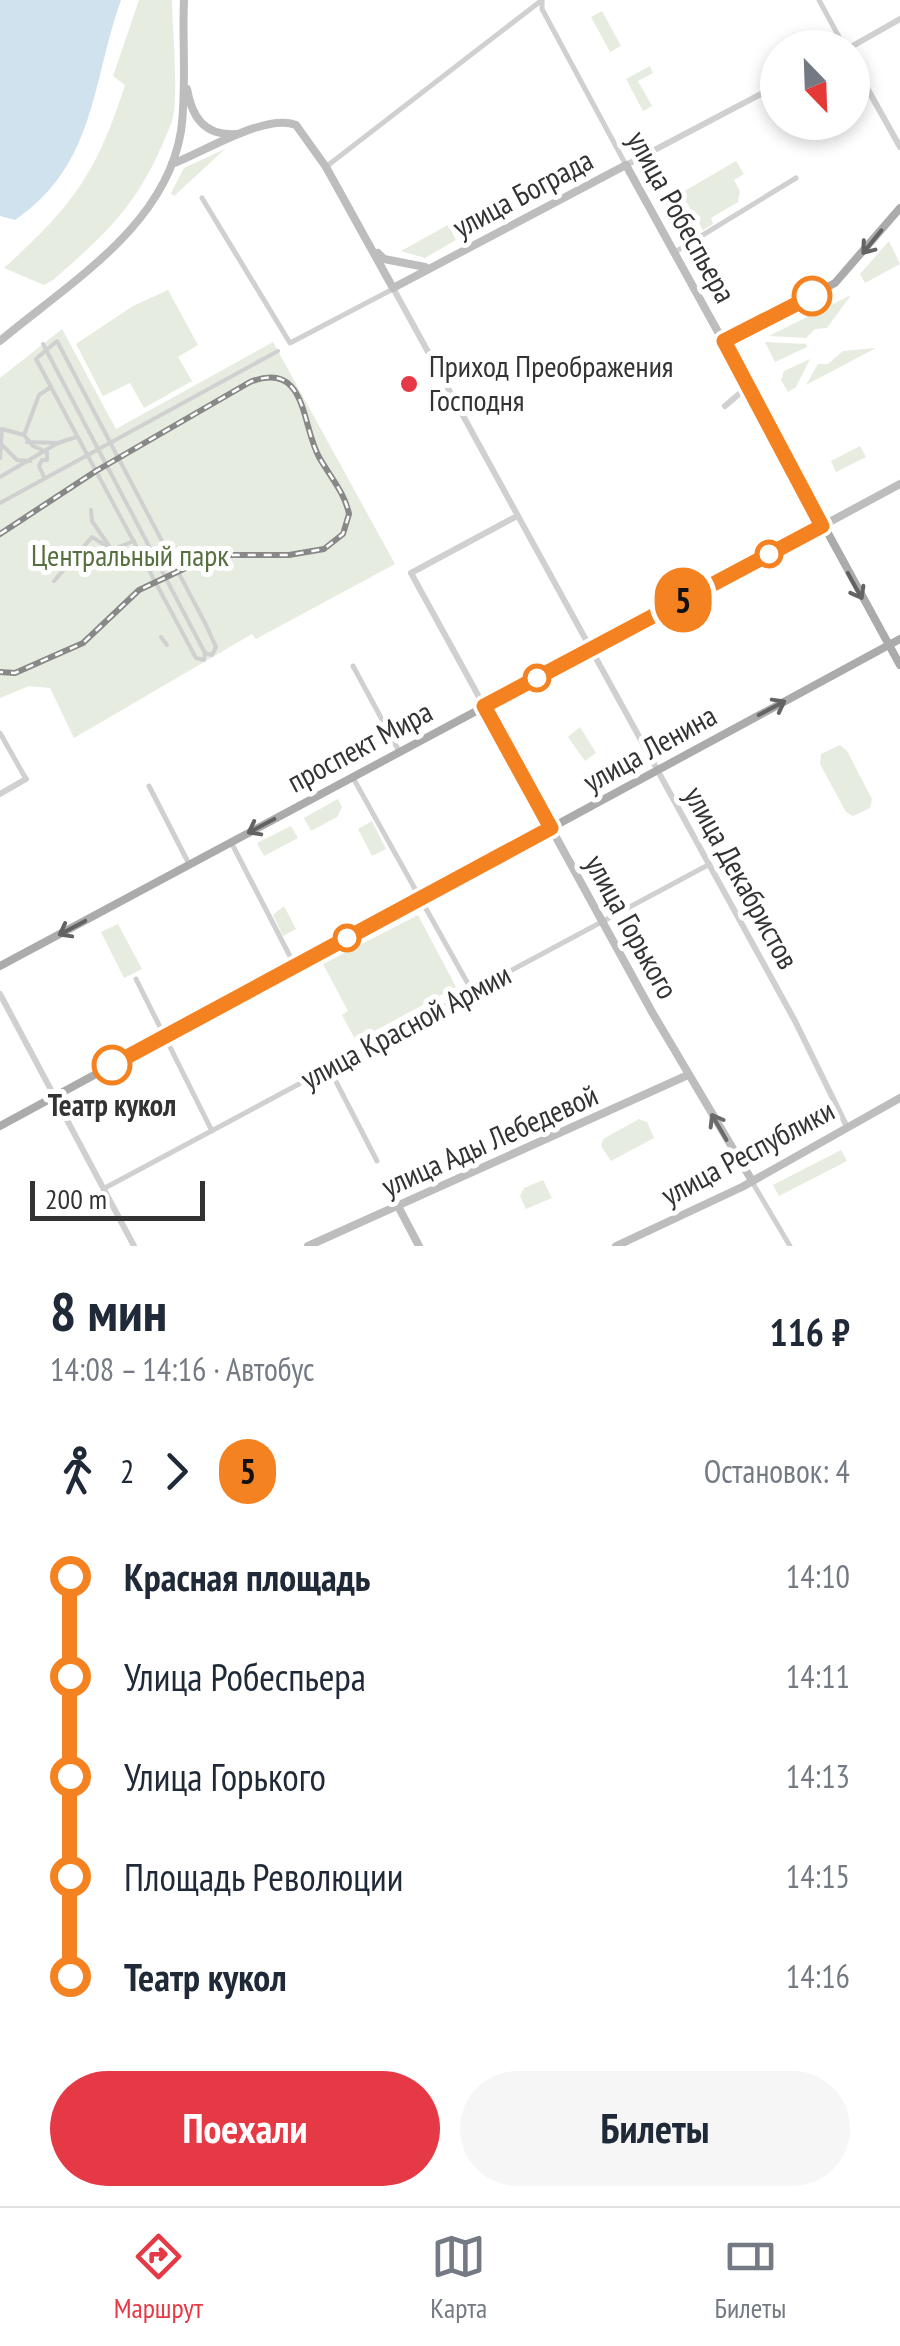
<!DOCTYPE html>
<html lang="ru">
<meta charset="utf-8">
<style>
:root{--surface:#fff;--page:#f6f6f7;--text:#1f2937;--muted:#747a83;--line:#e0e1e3;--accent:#e63946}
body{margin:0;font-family:"PT Sans Narrow",sans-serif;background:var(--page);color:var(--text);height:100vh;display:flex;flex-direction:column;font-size:38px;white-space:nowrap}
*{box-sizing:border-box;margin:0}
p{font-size:32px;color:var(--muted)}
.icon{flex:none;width:55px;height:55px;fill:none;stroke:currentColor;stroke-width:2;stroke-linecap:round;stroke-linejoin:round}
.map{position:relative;height:1246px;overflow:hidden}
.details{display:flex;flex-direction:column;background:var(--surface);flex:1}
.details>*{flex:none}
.badge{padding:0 20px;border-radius:32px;font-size:35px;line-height:65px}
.needle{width:65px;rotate:157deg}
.buttons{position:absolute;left:760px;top:30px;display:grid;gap:20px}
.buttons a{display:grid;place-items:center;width:110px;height:110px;border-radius:50%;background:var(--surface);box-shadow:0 5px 15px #0003;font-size:50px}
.scale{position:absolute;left:30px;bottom:25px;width:175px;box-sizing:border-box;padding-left:10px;border:5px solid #333;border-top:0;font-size:28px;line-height:35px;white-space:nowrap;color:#333;-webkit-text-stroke:8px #fff;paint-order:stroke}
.map>.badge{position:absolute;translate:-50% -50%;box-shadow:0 0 0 5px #fff}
.legs{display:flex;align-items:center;gap:15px;height:110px;padding:0 50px;font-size:32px}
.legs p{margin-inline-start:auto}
.summary{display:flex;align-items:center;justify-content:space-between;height:170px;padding:0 50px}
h1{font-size:55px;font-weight:600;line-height:75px}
.primary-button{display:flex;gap:20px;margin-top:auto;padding:20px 50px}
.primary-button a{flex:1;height:115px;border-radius:60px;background:var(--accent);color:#fff;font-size:40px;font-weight:600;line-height:115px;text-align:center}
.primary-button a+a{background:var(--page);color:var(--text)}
ul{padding:0 50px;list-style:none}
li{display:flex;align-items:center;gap:35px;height:100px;font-size:38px}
li i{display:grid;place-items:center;width:15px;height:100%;margin:0 12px;background:currentColor}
li i::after{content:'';width:25px;height:25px;margin:-12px;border:8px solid;border-radius:50%;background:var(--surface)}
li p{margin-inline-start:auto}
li:first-child i{background:linear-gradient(#0000 50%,currentColor 0)}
li:last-child i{background:linear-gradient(currentColor 50%,#0000 0)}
.tabs{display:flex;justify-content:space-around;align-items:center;height:140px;border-top:2px solid var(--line);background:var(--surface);font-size:28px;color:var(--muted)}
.tabs a{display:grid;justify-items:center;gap:5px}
.tabs .current{color:var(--accent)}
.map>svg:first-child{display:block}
</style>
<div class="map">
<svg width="900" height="1246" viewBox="0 0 900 1246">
<rect width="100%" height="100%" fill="#fff"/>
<g fill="#e6ecdf">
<path d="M139,0H172C172,26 180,103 171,124C140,201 117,224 53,280L44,285L4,268C72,207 97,173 125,85L113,76Z"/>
<path d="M602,11L621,46L610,52L591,17Z"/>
<path d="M650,66L653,73L638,81L652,106L643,111L626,79Z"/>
<path d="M225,149L174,196L171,193L184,168Z"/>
<path d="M736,161L744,174L734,180L740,191L738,202L711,218L713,224L703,230L681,193Z"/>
<path d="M448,225L456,240L425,258L401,251Z"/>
<path d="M889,241L900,264L865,283L860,274Z"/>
<path d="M168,290L198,345L178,357L192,381L144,408L130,383L103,396L76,344L133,306Z"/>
<path d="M851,295L827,328L815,329L806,338L769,336Z"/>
<path d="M62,329L116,429L273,342L395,564L256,639L252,634L74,738L50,688L29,686L0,698V378Z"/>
<path d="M765,342L806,344L807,347L775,362Z"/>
<path d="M876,348L806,385L818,364H828L843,351Z"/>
<path d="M810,359L796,387L788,392L781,380L784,371Z"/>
<path d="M860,446L866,457L836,472L831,461Z"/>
<path d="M580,727L596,753L585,761L568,737Z"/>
<path d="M840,745L847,751L872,799L870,808L853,816L846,812L820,764L821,754Z"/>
<path d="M338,799L342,807L337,817L311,831L304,818Z"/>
<path d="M372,821L386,849L372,856L358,829Z"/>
<path d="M291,826L298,838L264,856L257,843Z"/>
<path d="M284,906L296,929L283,936L273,915Z"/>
<path d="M418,915L456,987L356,1041L342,1015L348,1011L323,964Z"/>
<path d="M118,924L142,969L124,978L101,932Z"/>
<path d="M639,1119L647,1122L654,1138L611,1161L601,1146L603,1139Z"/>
<path d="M841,1150L847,1161L779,1196L773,1185Z"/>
<path d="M543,1180L552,1198L526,1209L520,1196L524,1188Z"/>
</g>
<path fill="#cfe2ee" d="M0,0H121C91,85 96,164 15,220L0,216Z"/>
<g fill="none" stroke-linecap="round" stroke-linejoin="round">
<g stroke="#d0d0d0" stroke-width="4">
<path d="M57,341L206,625L216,647L212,655L205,653L204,660L196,658L36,359Z"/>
<path d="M43,344L205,653"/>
<path d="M27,442L58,443L76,437"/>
<path d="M2,445L17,460L30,461"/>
<path d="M0,458L2,429L24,435"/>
<path d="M0,477L58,443"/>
<path d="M44,477L39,466L42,460H47V452L33,446L24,435L39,395L51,387"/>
<path d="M0,503L278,351"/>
<path d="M91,510L92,521L118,559"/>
<path d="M111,550L134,541"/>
<path d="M77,566L89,550"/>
<path d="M54,581L92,537L108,547"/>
<path d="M161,637L167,645"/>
</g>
<g stroke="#d0d0d0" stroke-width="5">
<path d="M542,0V9L626,165"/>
<path d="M819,0L845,48"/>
<path d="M327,166L542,0"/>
<path d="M202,198L290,343L393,289"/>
<path d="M675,252L796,178"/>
<path d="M353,666L399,751"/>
<path d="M0,733L26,779"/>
<path d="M352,776L472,991"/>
<path d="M149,786L189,864"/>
<path d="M231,842L295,966"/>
<path d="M136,979L212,1131"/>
<path d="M329,1068L377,1161"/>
<path d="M751,1180L790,1246"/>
<path d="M103,1189L708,865"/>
</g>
<g stroke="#d0d0d0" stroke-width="6">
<path d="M849,48L900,19"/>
<path d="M852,61L900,147"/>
<path d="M626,165L778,85"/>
<path d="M393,288L795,1021L847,1127"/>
<path d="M725,406L746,388"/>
<path d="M484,706L411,573L517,516"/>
<path d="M0,794L26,779"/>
<path d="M0,994L134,1246"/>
</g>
<g stroke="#bdbdbd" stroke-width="8">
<path d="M187,89C192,117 204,136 236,134"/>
<path d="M172,164C204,152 265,113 296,125L326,167L393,288L626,165L723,341"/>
<path d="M378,253L384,259L425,267"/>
<path d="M0,341C69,283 166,226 181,131C187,88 182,43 184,0"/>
<path d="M822,526L900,484"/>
<path d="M484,706L652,1012L751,1179"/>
<path d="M398,1206L419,1246"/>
<path d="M308,1246L688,1075"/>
<path d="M616,1246L742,1187L900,1098"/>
</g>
<g stroke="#ababab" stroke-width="8">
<path d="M900,208L835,283L723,341L900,665"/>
<path d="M0,966L822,526"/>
<path d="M0,1126L900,639"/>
</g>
<defs>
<path id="rail" d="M0,534L96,471L250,382C307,360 301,424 319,457C329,475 345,493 349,514L343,534L324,549L289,555H213L139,590L83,643L15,673L0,672"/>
</defs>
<use href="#rail" stroke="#888" stroke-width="6"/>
<use href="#rail" stroke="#fff" stroke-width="2.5" stroke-dasharray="8" stroke-linecap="butt"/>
</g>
<defs><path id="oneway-shaft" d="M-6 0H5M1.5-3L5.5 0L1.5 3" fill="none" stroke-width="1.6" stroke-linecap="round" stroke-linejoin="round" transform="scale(2.5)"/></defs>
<g stroke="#636363">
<use href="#oneway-shaft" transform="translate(872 242) rotate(129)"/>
<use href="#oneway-shaft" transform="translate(855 586) rotate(61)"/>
<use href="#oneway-shaft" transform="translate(772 708) rotate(-28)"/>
<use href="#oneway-shaft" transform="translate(261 826) rotate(152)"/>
<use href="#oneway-shaft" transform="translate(72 928) rotate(152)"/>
</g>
<use stroke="#6a6a6a" href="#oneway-shaft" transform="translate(719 1127) rotate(-120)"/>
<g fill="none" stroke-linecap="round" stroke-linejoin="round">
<defs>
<path id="line-1" d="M112,1065L551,828L484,706L822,526L724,341L812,296"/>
</defs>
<use href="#line-1" stroke="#fff" stroke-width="22"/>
<use href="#line-1" stroke="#f58220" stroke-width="15"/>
</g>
<g fill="#fff" stroke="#f58220" stroke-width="5">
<circle cx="812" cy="296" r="18"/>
<circle cx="769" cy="554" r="12"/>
<circle cx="537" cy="678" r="12"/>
<circle cx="347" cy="938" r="12"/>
<circle cx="112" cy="1065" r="18"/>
</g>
<circle fill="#e63946" stroke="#fff" stroke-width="4" cx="409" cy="384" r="10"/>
<g text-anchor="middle" stroke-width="10" stroke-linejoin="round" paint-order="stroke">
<g font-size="30" fill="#333" stroke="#fff">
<text transform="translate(523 194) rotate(-28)" y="10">улица Бограда</text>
<text transform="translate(681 217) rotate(61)" y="10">улица Робеспьера</text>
<text transform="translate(360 747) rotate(-28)" y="10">проспект Мира</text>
<text transform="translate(650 749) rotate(-29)" y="10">улица Ленина</text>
<text transform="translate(741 878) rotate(61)" y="10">улица Декабристов</text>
<text transform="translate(631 927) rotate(61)" y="10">улица Горького</text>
<text transform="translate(406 1027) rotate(-28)" y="10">улица Красной Армии</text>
<text transform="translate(490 1141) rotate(-24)" y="10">улица Ады Лебедевой</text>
<text transform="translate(748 1153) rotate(-28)" y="10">улица Республики</text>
</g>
<g font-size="30" fill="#333" stroke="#fff" text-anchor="start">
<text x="429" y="377">Приход Преображения<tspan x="429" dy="34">Господня</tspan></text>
</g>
<g font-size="30" fill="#56703f" stroke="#fff">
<text x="130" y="566">Центральный парк</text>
</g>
<g font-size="30" font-weight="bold" fill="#333" stroke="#fff">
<text x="112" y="1116">Театр кукол</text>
</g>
</g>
</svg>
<div class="buttons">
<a><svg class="needle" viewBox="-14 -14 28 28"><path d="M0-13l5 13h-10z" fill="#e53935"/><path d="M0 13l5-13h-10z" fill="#747a83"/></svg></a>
</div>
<div class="scale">200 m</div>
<b class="badge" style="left:683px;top:600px;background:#f58220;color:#111">5</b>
</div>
<section class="details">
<div class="summary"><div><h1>8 мин</h1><p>14:08 – 14:16 · Автобус</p></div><b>116 ₽</b></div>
<div class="legs"><svg class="icon" aria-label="walk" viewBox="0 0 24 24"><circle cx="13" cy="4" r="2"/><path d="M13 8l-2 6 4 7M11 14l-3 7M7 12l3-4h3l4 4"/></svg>2<svg class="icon" aria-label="forward" viewBox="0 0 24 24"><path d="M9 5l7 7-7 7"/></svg><b class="badge" style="background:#f58220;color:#111">5</b><p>Остановок: 4</p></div>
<ul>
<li><i style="color:#f58220"></i><b>Красная площадь</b><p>14:10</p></li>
<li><i style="color:#f58220"></i><span>Улица Робеспьера</span><p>14:11</p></li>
<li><i style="color:#f58220"></i><span>Улица Горького</span><p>14:13</p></li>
<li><i style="color:#f58220"></i><span>Площадь Революции</span><p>14:15</p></li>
<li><i style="color:#f58220"></i><b>Театр кукол</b><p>14:16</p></li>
</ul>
<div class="primary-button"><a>Поехали</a><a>Билеты</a></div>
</section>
<nav class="tabs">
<a class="current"><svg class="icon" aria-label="directions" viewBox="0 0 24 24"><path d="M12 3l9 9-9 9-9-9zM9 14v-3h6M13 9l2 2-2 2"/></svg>Маршрут</a>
<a><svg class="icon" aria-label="map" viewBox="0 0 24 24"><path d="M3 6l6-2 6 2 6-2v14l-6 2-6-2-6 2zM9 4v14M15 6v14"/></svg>Карта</a>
<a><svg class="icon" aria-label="tickets" viewBox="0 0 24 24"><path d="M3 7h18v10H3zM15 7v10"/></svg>Билеты</a>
</nav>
